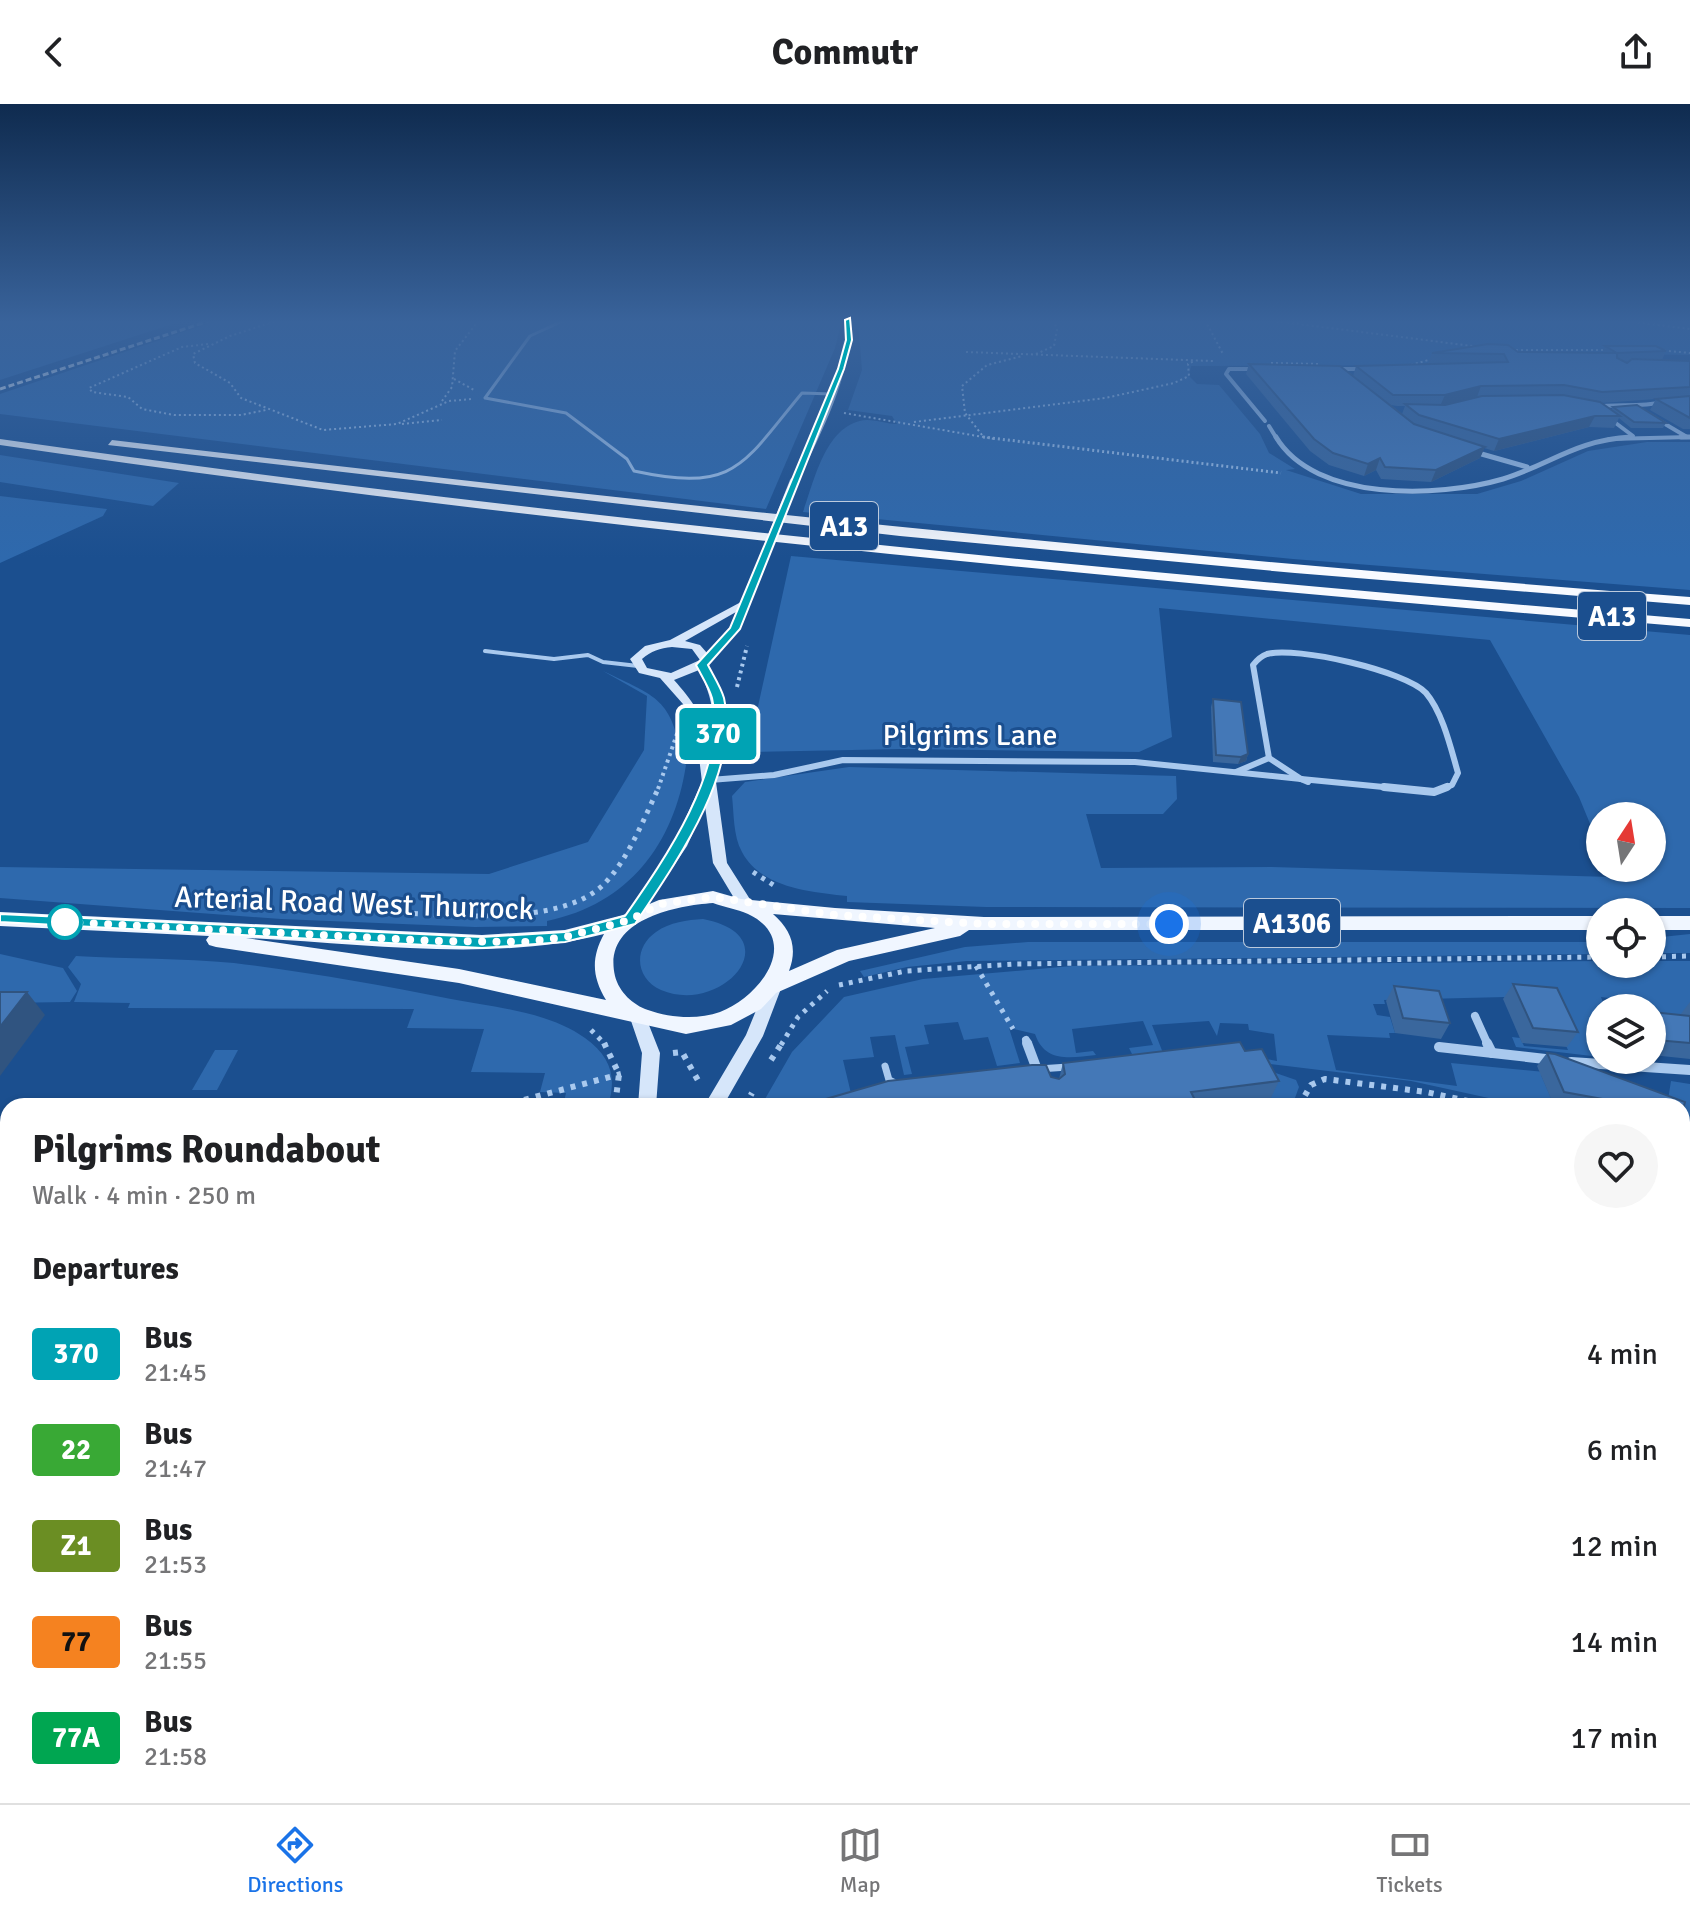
<!DOCTYPE html>
<meta charset="utf-8">
<style>
:root{--surface:#fff;--page:#f6f6f6;--text:#202124;--muted:#757577;--line:#e0e0e0;--accent:#1a73e8}
body{margin:0;font-family:Signika,sans-serif;background:var(--page);color:var(--text);height:100vh;display:flex;flex-direction:column;font-size:30px;white-space:nowrap}
*{box-sizing:border-box;margin:0}
p{font-size:26px;color:var(--muted)}
.icon{flex:none;width:44px;height:44px;fill:none;stroke:currentColor;stroke-width:2;stroke-linecap:round;stroke-linejoin:round}
.map{position:relative;flex:1;overflow:hidden}
.drawer{position:absolute;left:0px;top:994px;width:1690px;height:706px;display:flex;flex-direction:column;background:var(--surface);border-radius:24px 24px 0 0;box-shadow:0 2px 6px #0004}
.drawer>*{flex:none}
.badge{padding:0 16px;border-radius:6px;font-size:28px;line-height:52px}
.needle{width:52px;rotate:12deg}
.buttons{position:absolute;left:1586px;top:698px;display:grid;gap:16px}
.buttons a{display:grid;place-items:center;width:80px;height:80px;border-radius:50%;background:var(--surface);box-shadow:0 2px 6px #0004;font-size:40px}
.you{position:absolute;width:40px;height:40px;margin:-20px;border:6px solid #fff;border-radius:50%;background:#1a73e8;box-shadow:0 0 0 12px #1a73e833}
.map>.badge{position:absolute;translate:-50% -50%;box-shadow:0 0 0 4px #fff}
h2{padding:0 32px;font-size:30px;line-height:72px}
.round{display:grid;place-items:center;flex:none;width:84px;height:84px;border-radius:42px;background:var(--page)}
.overview{display:flex;align-items:center;justify-content:space-between;height:136px;padding:0 32px}
h1{font-size:38px;font-weight:700;line-height:60px}
ul{padding:0;list-style:none}
li{display:flex;align-items:center;gap:24px;height:96px;padding:0 32px}
li div{flex:1}
li b{display:block;font-size:30px}
li em{font-style:normal}
li .badge{min-width:88px;font-weight:700;text-align:center}
header{display:flex;justify-content:space-between;align-items:center;height:104px;padding:0 32px;background:var(--surface);font-size:36px;font-weight:700}
.menu{display:flex;justify-content:space-around;align-items:center;height:112px;border-top:2px solid var(--line);background:var(--surface);font-size:22px;color:var(--muted)}
.menu a{display:grid;justify-items:center;gap:4px}
.menu .active{color:var(--accent)}
.map>svg:first-child{display:block}
</style>
<header><svg class="icon" aria-label="back" viewBox="0 0 24 24"><path d="M15 5l-7 7 7 7"/></svg>Commutr<svg class="icon" aria-label="share" viewBox="0 0 24 24"><path d="M12 15V3M7 8l5-5 5 5M5 13v7h14v-7"/></svg></header>
<div class="map">
<svg width="1690" height="1699" viewBox="0 0 1690 1699">
<rect width="100%" height="100%" fill="#1b4f8f"/>
<g fill="#2e69ad">
<path d="M0,216H185L0,276Z"/>
<path d="M219,216H842L835,244L766,405L0,310V290Z"/>
<path d="M858,216H1690V251L1453,247L1438,259L1424,261L1191,262L1189,272L1197,280L1219,281L1260,330L1269,349L1295,365L1286,366L1361,390H1477L1521,377L1588,347L1647,338H1690V486L1293,455L803,408C814,378 826,318 867,316C877,316 888,320 897,320L892,312L848,306L862,266Z"/>
<path d="M0,351L179,379L153,402L0,378Z"/>
<path d="M0,392L107,405L103,412L0,459Z"/>
<path d="M791,452L1690,531V804L986,803L847,798V792C811,788 761,784 742,748C733,732 734,709 732,692L745,678L849,663L1176,672L1177,695L1163,710H1086L1101,764L1272,763L1611,773L1608,764H1652V712H1600V744L1579,693L1490,536L1159,504L1172,633L1139,648L902,645L748,648Z"/>
<path d="M603,567C657,593 672,594 682,657L686,661C674,740 629,800 547,817V822L475,823L281,815L0,794V763L489,770L588,738L644,646L647,592Z"/>
<path d="M703,815C792,832 722,912 661,886C635,874 633,844 656,828C670,818 687,816 703,815Z"/>
<path d="M1690,830V849H1652V834Z"/>
<path d="M1028,838H1600V850L967,857L907,863L864,873L860,867L965,843Z"/>
<path d="M0,850L63,864L77,887L70,898L0,899Z"/>
<path d="M76,852C129,855 182,854 234,859C307,868 380,881 451,895C494,903 549,908 585,934C611,953 617,973 608,1002H563L566,989L540,988L545,969L471,968L484,925L407,924L414,905L128,904L130,899L74,898L81,880L68,863Z"/>
<path d="M1600,857L1652,860V857H1690V911H1680L1652,924V904H1621L1617,895L1601,893L1605,904H1600V953L1516,943L1512,933L1520,934L1524,942L1568,946L1543,892L1384,896L1385,900H1373L1377,911L1390,913L1395,929H1389L1390,934L1327,931L1336,966L1457,982L1451,959L1555,969L1541,971L1554,1001L1557,1002H1525L1411,977L1245,957L1244,951L1277,957L1274,930L1249,926L1248,920L1220,919L1217,932L1209,917L1152,921L1163,949L1133,952L1129,944L1153,941L1143,917L1072,925L1076,949L1093,947L1096,951C1070,954 1045,959 1035,930L1009,924L1020,959L997,962L988,933L964,936L958,918L924,921L929,940L905,943L912,970L904,971L895,931L870,933L874,953L843,956L854,1002H770L765,995L792,948L844,893L923,875L1072,862Z"/>
<path d="M215,946H238L217,986H192Z"/>
<path d="M1264,965L1296,976L1299,983L1292,1002H1258Z"/>
<path d="M1671,977L1690,980V1040L1682,1036V1002H1667Z"/>
<path d="M1682,1079L1690,1082V1188L1682,1186Z"/>
<path d="M204,1692H335L331,1699H194Z"/>
<path d="M458,1692H592L590,1699H455Z"/>
<path d="M943,1692H1082L1086,1696L1091,1693L1088,1699H942Z"/>
<path d="M1286,1692H1676L1678,1699H1287Z"/>
</g>
<path fill="#3c6290" stroke="#9cc4f0" stroke-width="2" d="M1682,1186L1690,1188V1242H1686L1690,1285V1699H1678L1676,1692H1682Z"/>
<g fill="none" stroke-linecap="round" stroke-linejoin="round">
<g stroke="#a9c9ee" stroke-width="2" stroke-dasharray="2 3" stroke-linecap="butt">
<path d="M279,216L230,232L193,250L195,259L230,279L241,294L323,326L397,320L449,297L472,295"/>
<path d="M1205,216L1223,250"/>
<path d="M1267,216L1480,243"/>
<path d="M1618,216L1690,225"/>
<path d="M208,240L182,243L89,284L92,288L128,293L142,305L174,311H241L266,306"/>
<path d="M1511,246H1609"/>
<path d="M1659,246L1690,249"/>
<path d="M966,248L1213,257"/>
<path d="M1036,250L1054,242L1057,226L1054,216"/>
<path d="M1271,259L1321,260"/>
<path d="M1411,261L1432,255"/>
<path d="M454,275L474,286"/>
<path d="M442,297L452,283L455,247L479,216"/>
<path d="M844,309L995,335"/>
<path d="M914,318L1105,294L1174,279L1189,272L1188,260L1194,257"/>
<path d="M402,320L442,316"/>
<path d="M982,331L965,309L962,282L987,261L1022,252"/>
</g>
<path stroke="#a9c9ee" stroke-width="3" stroke-dasharray="2 3" stroke-linecap="butt" d="M983,333L1281,369"/>
<g stroke="#a9c9ee" stroke-width="4" stroke-dasharray="3 4" stroke-linecap="butt">
<path d="M737,583L747,542"/>
<path d="M658,685L678,627"/>
</g>
<g stroke="#a9c9ee" stroke-width="5" stroke-dasharray="4 6" stroke-linecap="butt">
<path d="M753,768L775,782"/>
<path d="M209,800L243,801"/>
<path d="M384,808C442,810 561,825 605,779C629,754 644,714 659,683"/>
<path d="M1652,853L1690,852"/>
<path d="M976,862L1013,925"/>
<path d="M839,881L906,867L1015,860L1600,853"/>
<path d="M591,926L606,941"/>
<path d="M781,941L798,913L827,887"/>
</g>
<g stroke="#a9c9ee" stroke-width="6" stroke-dasharray="5 7" stroke-linecap="butt">
<path d="M604,939L619,970L615,1002"/>
<path d="M673,949L682,948L700,980"/>
<path d="M771,956L782,939"/>
<path d="M501,1002L621,970"/>
<path d="M745,1002L752,989"/>
<path d="M1299,1002L1311,981L1325,975L1426,988L1491,1002"/>
<path d="M1682,1058L1690,1061"/>
</g>
<g stroke="#a9c9ee" stroke-width="8" stroke-dasharray="6 10" stroke-linecap="butt">
<path d="M0,1669L8,1664"/>
<path d="M1249,1692V1699"/>
<path d="M1405,1692L1407,1699"/>
<path d="M1629,1692L1631,1699"/>
<path d="M154,1699L162,1692"/>
<path d="M437,1699L440,1692"/>
</g>
<path stroke="#a9c9ee" stroke-width="3" d="M565,216L530,232L485,294L566,309L627,355L634,367C736,389 742,361 802,289L832,290"/>
<path stroke="#a9c9ee" stroke-width="4" d="M485,547L554,555L588,551L603,558L638,562"/>
<g stroke="#a9c9ee" stroke-width="7">
<path d="M885,962L889,976L897,980"/>
<path d="M1039,965L1068,963"/>
</g>
<g stroke="#a9c9ee" stroke-width="4">
<path d="M1257,265H1229L1226,270L1265,317"/>
<path d="M1335,265H1365"/>
<path d="M1594,303C1618,299 1638,304 1662,298"/>
<path d="M1638,304L1687,333"/>
<path d="M1609,314L1633,332"/>
<path d="M1269,322L1277,335"/>
<path d="M1609,335L1690,333"/>
</g>
<g stroke="#a9c9ee" stroke-width="5">
<path d="M1276,333C1315,398 1438,394 1503,375C1551,360 1576,336 1631,333"/>
<path d="M1681,333H1690"/>
<path d="M1471,347L1527,363"/>
</g>
<g stroke="#a9c9ee" stroke-width="6">
<path d="M1236,668L1269,654"/>
<path d="M1301,675L1404,685"/>
<path d="M1301,675L1308,678"/>
<path d="M1301,675L1269,654L1253,561C1257,556 1261,552 1267,550C1296,542 1406,567 1426,589C1443,609 1451,645 1458,669L1452,681L1442,685"/>
<path d="M710,676L774,671L843,656L1135,658L1301,675"/>
</g>
<g stroke="#a9c9ee" stroke-width="8">
<path d="M1384,683L1434,688L1447,683"/>
<path d="M1475,912L1488,941"/>
<path d="M1026,936L1028,941"/>
</g>
<g stroke="#a9c9ee" stroke-width="10">
<path d="M1027,939L1039,971"/>
<path d="M1487,939L1492,949"/>
<path d="M1439,943L1554,956"/>
<path d="M1571,958L1690,966"/>
</g>
<path stroke="#a9c9ee" stroke-width="13" d="M746,1699L747,1692"/>
<g fill="#d6e6fa" fill-rule="evenodd">
<path d="M845,216H851C851,275 822,325 798,378L791,380L835,278L844,236Z"/>
<path d="M757,459L766,461L740,525L708,561L724,594L725,627L716,678L727,759L753,800L750,804H740L713,759L705,702L687,742L635,820H625L622,816L625,812L673,742L702,678L696,628L683,600L660,574L639,569L630,555L645,542L670,536L741,498ZM736,508L730,524L707,549L700,541L685,537ZM672,543L692,545L700,556L671,569L647,564L642,555C651,547 660,544 672,543ZM699,566C712,593 716,611 710,641C706,615 691,595 674,576Z"/>
<path d="M774,876L780,878L782,882L763,932L723,1002H704L746,931L766,882L768,878Z"/>
<path d="M637,905L643,907L645,911L660,949L656,1002H638L642,949L629,911L631,907Z"/>
<path d="M56,1692H93L90,1699H53Z"/>
</g>
<g fill="#f0f6ff" fill-rule="evenodd">
<path d="M713,787L741,795L835,804L984,813L1600,812V826H969L960,832L849,857L776,889L761,905L731,921L686,930L459,879L216,843L209,841L206,836L209,832L0,822V808L482,831L565,826L623,811L659,796ZM713,799C724,803 737,805 748,810C803,836 760,893 720,908C698,916 670,914 648,906C633,901 619,888 615,872C602,817 672,802 713,799ZM773,810L935,824L837,846L789,867C798,843 791,826 773,810ZM604,830C591,854 592,873 606,896L459,865L246,834C360,839 494,859 604,830Z"/>
<rect x="1652" y="812" width="38" height="14"/>
</g>
<g fill="#f8faff" fill-rule="evenodd">
<path d="M0,335C561,415 1125,468 1690,515V523C1125,476 561,423 0,341Z"/>
<path d="M112,336C637,398 1163,453 1690,493V501L1295,469L900,432L108,341Z"/>
</g>
<path stroke="#fff" stroke-width="3" stroke-dasharray="6 3" stroke-linecap="butt" d="M0,285L212,216"/>
<path stroke="#d6e6fa" stroke-width="9" d="M761,461L794,378"/>
</g>
<g fill="#3a679d" fill-rule="evenodd">
<path d="M1605,242L1666,247L1662,256L1690,257V325H1683L1650,306L1656,295L1601,299L1611,306L1613,303L1666,319L1663,324H1631L1619,314L1614,324L1589,323L1494,347L1484,344L1480,354L1431,378L1381,375L1376,366L1364,372L1329,361L1310,347L1246,270L1249,260L1353,272L1356,262L1428,260L1432,249H1602ZM1391,301L1397,302H1405L1402,310Z"/>
<path d="M1213,595L1248,650L1246,657L1238,660L1213,658L1211,603Z"/>
<path d="M1513,880L1578,928L1567,943L1522,939L1503,895Z"/>
<path d="M1394,882L1450,919L1441,935L1395,929L1386,897Z"/>
<path d="M1690,898V955L1652,951V908L1680,911Z"/>
<path d="M1245,947L1279,977L1267,1002H819V997L1051,973L1059,975L1063,959Z"/>
<path d="M1547,949L1682,1002H1554L1537,962Z"/>
<path d="M1082,1692H1150L1147,1699H1088Z"/>
</g>
<g fill="#305480">
<path d="M1481,282L1477,293L1440,302L1445,291Z"/>
<path d="M1595,312L1589,323L1494,347L1499,335Z"/>
<path d="M1485,343L1480,354L1431,378L1436,366Z"/>
<path d="M1380,354L1376,366L1364,372L1368,360Z"/>
<path d="M1248,650L1246,657L1238,660L1241,653Z"/>
<path d="M27,888L45,911L0,972V923Z"/>
<path d="M380,1692H394L392,1699H377Z"/>
<path d="M688,1692H694L692,1699H687Z"/>
</g>
<g fill="#4478b7" stroke="#305480" stroke-width="2">
<path d="M1488,240L1508,241L1518,248L1617,249V254L1627,259L1632,255L1690,257V283L1602,288L1564,281L1481,282L1445,291H1393L1356,262L1508,258L1504,250L1432,249Z"/>
<path d="M1605,242H1656L1666,247L1617,249Z"/>
<path d="M1249,260L1340,262L1414,320L1485,343L1436,366L1385,363L1380,354L1368,360L1333,349L1314,335Z"/>
<path d="M1563,291L1600,298L1620,312H1595L1499,335L1419,311L1405,300L1445,301L1482,292Z"/>
<path d="M1690,292V314L1656,295Z"/>
<path d="M1637,301L1666,319L1634,318L1613,303Z"/>
<path d="M1213,595L1241,598L1248,650L1241,653L1216,651Z"/>
<path d="M1513,880L1557,884L1578,928L1533,924Z"/>
<path d="M1394,882L1439,887L1450,919L1403,914Z"/>
<path d="M0,888H27L0,923Z"/>
<path d="M1652,908L1690,912V939L1656,936L1652,928Z"/>
<path d="M1240,938L1245,947L1262,945L1279,977L1191,988L1198,1002H1090L1089,1000L1070,1002H821L819,997L888,977L1032,961H1046L1051,973L1059,975L1065,970L1063,959Z"/>
<path d="M1547,949L1555,950L1685,998L1682,1009V1002H1641L1564,988Z"/>
<path d="M319,1692H380L377,1699H315Z"/>
<path d="M584,1692H688L687,1699H581Z"/>
<path d="M796,1692H884L905,1699H795Z"/>
<path d="M915,1692H944V1699H914Z"/>
<path d="M1092,1692H1150L1147,1699H1091L1094,1694Z"/>
</g>
<linearGradient id="sky" x2="0" y2="1"><stop stop-color="#0f2b4f"/><stop offset="0.48" stop-color="#39639b"/><stop offset="1" stop-color="#39639b" stop-opacity="0"/></linearGradient>
<rect width="1690" height="454" fill="url(#sky)"/>
<path fill="#00a3b4" stroke="#fff" stroke-width="2" d="M850,214L852,236L844,265L740,525L708,561C713,571 721,583 724,594C742,667 673,763 635,820L565,838L482,844L0,818V810L482,833L565,828L625,812C662,759 729,664 712,594C709,583 701,571 696,561L730,524L838,265L846,236L845,216Z"/>
<g fill="none" stroke-linecap="round" stroke-linejoin="round">
<path stroke="#fff" stroke-width="8" stroke-dasharray="0 14.4" d="M65,818L434,837L525,838L565,833L630,816L660,800L713,793L835,811L984,820H1169"/>
</g>
<circle fill="#fff" stroke="#00a3b4" stroke-width="4" cx="65" cy="818" r="16"/>
<g text-anchor="middle" stroke-width="6" stroke-linejoin="round" paint-order="stroke">
<g fill="#1b4f8f" stroke="#bbcadd" stroke-width="2">
<rect x="810" y="398" width="68" height="48" rx="6"/>
<rect x="1578" y="488" width="68" height="48" rx="6"/>
<rect x="1244" y="795" width="96" height="48" rx="6"/>
</g>
<g font-size="28" font-weight="bold" fill="#fff">
<text x="844" y="432">A13</text>
<text x="1612" y="522">A13</text>
<text x="1292" y="829">A1306</text>
</g>
<g font-size="30" fill="#fff" stroke="#1b4f8f">
<text x="970" y="641">Pilgrims Lane</text>
<text transform="translate(354 799) rotate(2)" y="10">Arterial Road West Thurrock</text>
</g>
</g>
</svg>
<div class="buttons">
<a><svg class="needle" viewBox="-14 -14 28 28"><path d="M0-13l5 13h-10z" fill="#e53935"/><path d="M0 13l5-13h-10z" fill="#757577"/></svg></a>
<a><svg class="icon" aria-label="locate" viewBox="0 0 24 24"><circle cx="12" cy="12" r="6"/><path d="M12 2v4M12 18v4M2 12h4M18 12h4"/></svg></a>
<a><svg class="icon" aria-label="layers" viewBox="0 0 24 24"><path d="M12 4l9 5-9 5-9-5zM3 14l9 5 9-5"/></svg></a>
</div>
<div class="you" style="left:1169px;top:820px"></div>
<b class="badge" style="left:718px;top:630px;background:#00a3b4;color:#fff">370</b>
<section class="drawer">
<div class="overview"><div><h1>Pilgrims Roundabout</h1><p>Walk · 4 min · 250 m</p></div><a class="round"><svg class="icon" aria-label="heart" viewBox="0 0 24 24"><path d="M12 20l-8-8c-3-5 5-10 8-4 3-6 11-1 8 4z"/></svg></a></div>
<h2>Departures</h2>
<ul>
<li><span class="badge" style="background:#00a3b4;color:#fff">370</span><div><b>Bus</b><p>21:45</p></div><em>4 min</em></li>
<li><span class="badge" style="background:#39a935;color:#fff">22</span><div><b>Bus</b><p>21:47</p></div><em>6 min</em></li>
<li><span class="badge" style="background:#6b8e23;color:#fff">Z1</span><div><b>Bus</b><p>21:53</p></div><em>12 min</em></li>
<li><span class="badge" style="background:#f58220;color:#111">77</span><div><b>Bus</b><p>21:55</p></div><em>14 min</em></li>
<li><span class="badge" style="background:#00a651;color:#fff">77A</span><div><b>Bus</b><p>21:58</p></div><em>17 min</em></li>
</ul>
</section>
</div>
<nav class="menu">
<a class="active"><svg class="icon" aria-label="directions" viewBox="0 0 24 24"><path d="M12 3l9 9-9 9-9-9zM9 14v-3h6M13 9l2 2-2 2"/></svg>Directions</a>
<a><svg class="icon" aria-label="map" viewBox="0 0 24 24"><path d="M3 6l6-2 6 2 6-2v14l-6 2-6-2-6 2zM9 4v14M15 6v14"/></svg>Map</a>
<a><svg class="icon" aria-label="tickets" viewBox="0 0 24 24"><path d="M3 7h18v10H3zM15 7v10"/></svg>Tickets</a>
</nav>
